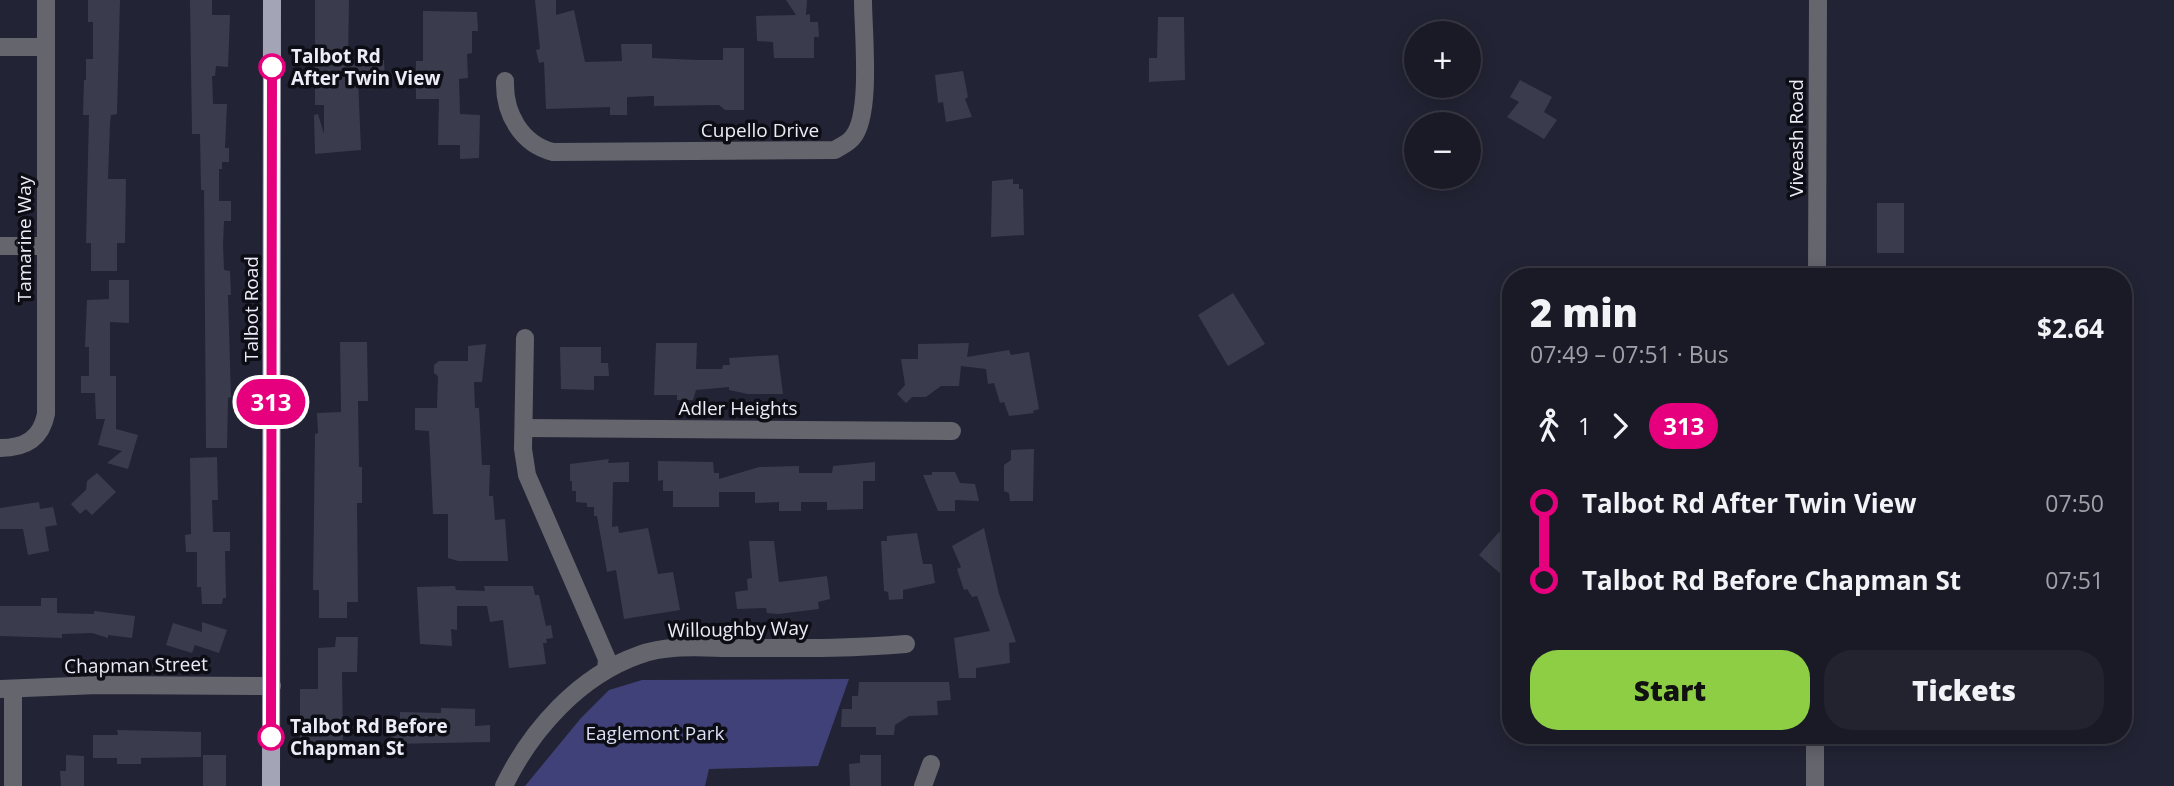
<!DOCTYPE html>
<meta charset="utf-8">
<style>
:root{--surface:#1a1a27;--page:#23232f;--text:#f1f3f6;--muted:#9fa1a7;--line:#383844;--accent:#8dce44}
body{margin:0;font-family:"Open Sans",sans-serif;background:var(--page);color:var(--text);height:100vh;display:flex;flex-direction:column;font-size:26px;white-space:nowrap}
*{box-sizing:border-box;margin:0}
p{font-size:23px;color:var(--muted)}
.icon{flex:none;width:38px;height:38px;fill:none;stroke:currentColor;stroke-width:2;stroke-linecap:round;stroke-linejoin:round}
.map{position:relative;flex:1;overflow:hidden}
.side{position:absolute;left:1502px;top:268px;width:630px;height:476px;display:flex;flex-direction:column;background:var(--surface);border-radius:28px;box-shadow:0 4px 18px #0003,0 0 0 2px var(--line)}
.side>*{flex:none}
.badge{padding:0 14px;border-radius:23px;font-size:24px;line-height:46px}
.controls{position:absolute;left:1404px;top:21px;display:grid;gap:14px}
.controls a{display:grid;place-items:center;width:77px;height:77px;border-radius:50%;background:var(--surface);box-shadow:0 4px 18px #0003,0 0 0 2px var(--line);font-size:35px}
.map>.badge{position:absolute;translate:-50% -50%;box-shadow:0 0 0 4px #fff}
.legs{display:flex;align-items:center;gap:10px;height:77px;padding:0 28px;font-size:23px}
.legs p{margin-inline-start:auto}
.headline{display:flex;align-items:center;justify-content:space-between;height:119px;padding:0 28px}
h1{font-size:38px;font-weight:800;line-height:52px}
.action{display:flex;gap:14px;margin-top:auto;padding:14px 28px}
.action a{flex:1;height:80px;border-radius:28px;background:var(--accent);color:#111;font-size:28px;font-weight:800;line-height:80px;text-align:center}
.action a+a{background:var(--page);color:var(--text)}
ul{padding:0 28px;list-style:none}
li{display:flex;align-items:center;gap:24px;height:77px;font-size:26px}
li i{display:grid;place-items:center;width:10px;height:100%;margin:0 9px;background:currentColor}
li i::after{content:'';width:18px;height:18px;margin:-9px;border:5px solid;border-radius:50%;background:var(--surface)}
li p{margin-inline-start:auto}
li:first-child i{background:linear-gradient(#0000 50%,currentColor 0)}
li:last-child i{background:linear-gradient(currentColor 50%,#0000 0)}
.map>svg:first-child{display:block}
</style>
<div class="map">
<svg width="2174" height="786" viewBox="0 0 2174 786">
<rect width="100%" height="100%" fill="#222334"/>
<path fill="#404178" d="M849,679L818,766L709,769L705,786H525L581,718L609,690L642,680Z"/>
<g fill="#3a3c4d">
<path d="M88,0H120L117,114L111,115L110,123L108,179H126L125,243H117V271H91V243H86L89,115H83L84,80H86V59H93V22H88Z"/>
<path d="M190,0H212V15H230L228,67L216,66L215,76H212L213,104H227L225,148H229V162H222V169H219V201H231V221H224L223,245L224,270L230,271L231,295H228L231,397L228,398L227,448H206L204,190H201L200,134H192Z"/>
<path d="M315,0H349L348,60H384L385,79H358L361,150L315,154L314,115L318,114L324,134V105H315Z"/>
<path d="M535,0H556V15L574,10L585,62L622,61L621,44H652V58L698,60H723V48H744V110H725L719,105L654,106V96L627,97V115H610V107L546,109L544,62L539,63L536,50L540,49Z"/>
<path d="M786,0H807L806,15L810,14V22H818L819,37H814V58H774L773,42L757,41L756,16L796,15Z"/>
<path d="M423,11L477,12L478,31H472V53L467,54L468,78L459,79L460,114L480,115L479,158L460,159V145H438L439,99H416V61H423Z"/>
<path d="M1158,17H1184L1185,80L1149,82V58H1157Z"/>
<path d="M963,71L968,97L965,99L972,117L946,122L943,102L938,103L935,75Z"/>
<path d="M1520,80L1552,97L1544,112L1557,120L1544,139L1507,117L1519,102L1510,97Z"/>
<path d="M1013,179V184H1019V189H1023L1024,235L991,237L992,181Z"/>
<rect x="1877" y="203" width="27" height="50"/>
<path d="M109,280H129V323L110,322V376H116V429L138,435L128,469L107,463L122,451L98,445L105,419H96L95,393H81V376H89V347H85L87,300L109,299Z"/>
<path d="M1233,293L1265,344L1228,366L1198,315Z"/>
<path d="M340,342H367L368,401H358L359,467H362V503H357L358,602H347V618H319V590H313L315,434L318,433L317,413L341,412Z"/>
<path d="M656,343H697L696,369H722L723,365H730L729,358L778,355L783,394H748L729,390V387L696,390L693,400H677V395H654Z"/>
<path d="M969,343L967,357L1009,350L1011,355L1029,352L1039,409L1033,411L1034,413L1009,416L1004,402L1000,403L994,383L988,384L986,369L961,366L959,386H941L926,397H912L906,403L897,394L905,385L901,359H918V344Z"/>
<path d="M486,344L482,382H474L475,408H479L482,465H490L489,496H493L495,520L505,519L508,561H458L448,558V514H433L429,431L415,430V408H437L438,376L434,373V365L439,361H468V346Z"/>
<path d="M560,347H601V363H608L609,376H594V390L561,389Z"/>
<path d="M1034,449L1033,501H1010L1009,493L1004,491V465L1011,460V450Z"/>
<path d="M217,457L218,500H212L213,532H230V551H225L226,598H223L222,604H202L201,587H197V552H186L185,535L191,534L190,458Z"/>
<path d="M609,459L608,463L629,462V482H613L612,527L618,526L619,533L648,528L658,574L673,572L680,610L624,619L616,570L607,572L597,516H594V507H587V503L576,502V491H572V481H570V464Z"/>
<path d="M658,461L713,462L714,473H719V479L759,467L799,466V473H832L833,466L875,462V481H863V509L827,510V502H801V511H779V502L755,503V492H719V507H673V491H663V480L658,481Z"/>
<path d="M932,472H955L960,483L975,484L979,501L955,500V511H938L923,475H932Z"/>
<path d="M97,473L116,492L92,515L86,509L80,514L71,504L86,490L87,481Z"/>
<path d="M39,502L40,509L53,507L57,525L45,527L49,551L28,555L23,529H0V508Z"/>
<path d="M984,528L999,594L1016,642L1009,643L1010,663L976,668V678H959L954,638L990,631L977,596L972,597L967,589L964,590L957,569L961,567L952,546Z"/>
<path d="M1499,532L1510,540V582L1479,555Z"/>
<path d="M917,533L923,564H932L935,583L903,590V599L889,600L888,592L884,591L881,541H887V536Z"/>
<path d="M749,541H774L779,582L827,576L830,599L818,602L819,609L778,614L767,613L766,608L737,609L735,592L748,590L747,579L752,578Z"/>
<path d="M455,586L456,590L485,591L484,586H533L535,595H539L546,626L551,625L553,638L546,639L547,643H543L546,664L509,668L503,620L490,622L487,606H457V630L451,629L452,646L420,644L417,587Z"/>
<path d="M41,598H57V613L94,614V611L135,616L132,638L108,635V638L92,633L62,634V638L0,636V606H41Z"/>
<path d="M202,622L227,630L219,653L195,645L192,653L166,645L173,623L202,632Z"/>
<path d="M336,637H358L357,672H342L343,740H316L315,748H300V689H318V648L335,647Z"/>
<path d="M859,682H949L951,700L937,701L938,715L909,716L895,725L894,735H876V727H841L842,709H852V696H858Z"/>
<path d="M441,708L475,709V726L490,725V742L390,744L391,729H400V712L441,713Z"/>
<path d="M117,730L201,732V757L141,758V764H117V758H93V735H118Z"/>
<path d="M66,755L84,756V786H61L60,771H66Z"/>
<rect x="203" y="755" width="23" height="31"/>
<path d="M860,755H881V786H850L849,764L860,763Z"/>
</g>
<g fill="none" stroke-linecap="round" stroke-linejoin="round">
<g stroke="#64656d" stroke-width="18">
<path d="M0,47H46"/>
<path d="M505,81C504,113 521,144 553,152L835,150C841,146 849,143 853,137C872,114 863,31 863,0"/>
<path d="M0,246H44"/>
<path d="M1817,276L1818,0"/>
<path d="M525,338L523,449L527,475L607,659L606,670"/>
<path d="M524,428L952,431"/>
<path d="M0,448C25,448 41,439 46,414V0"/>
<path d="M0,689L98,685L272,686"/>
<path d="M13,786V689"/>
<path d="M504,786C531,730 579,676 639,655C668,644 704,648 735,648C792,648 849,649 906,644"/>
<path d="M923,786L931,764"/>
<path d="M1815,786V735"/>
</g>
<path stroke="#a3a4b6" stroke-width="18" d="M271,786L272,0"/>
</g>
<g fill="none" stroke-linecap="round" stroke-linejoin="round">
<defs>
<path id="line-1" d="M271,737L272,67"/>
</defs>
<use href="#line-1" stroke="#fff" stroke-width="16"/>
<use href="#line-1" stroke="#e6007e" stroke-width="10"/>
</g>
<g fill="#fff" stroke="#e6007e" stroke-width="3.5">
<circle cx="272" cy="67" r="12"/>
<circle cx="271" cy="737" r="12"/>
</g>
<g text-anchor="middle" stroke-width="7" stroke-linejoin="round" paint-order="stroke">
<g font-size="19" font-weight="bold" fill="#ebecf7" stroke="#0d0d15" text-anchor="start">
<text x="291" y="63">Talbot Rd<tspan x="291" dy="22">After Twin View</tspan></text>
<text x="290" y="733">Talbot Rd Before<tspan x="290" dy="22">Chapman St</tspan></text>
</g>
<g font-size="19" fill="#ebecf7" stroke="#0d0d15">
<text x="760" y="137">Cupello Drive</text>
<text transform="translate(1796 138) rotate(-90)" y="7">Viveash Road</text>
<text transform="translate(24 239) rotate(-90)" y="7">Tamarine Way</text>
<text transform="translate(251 309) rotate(-90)" y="7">Talbot Road</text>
<text x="738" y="415">Adler Heights</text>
<text transform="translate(738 629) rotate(-1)" y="7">Willoughby Way</text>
<text transform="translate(136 665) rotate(-1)" y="7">Chapman Street</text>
</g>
<g font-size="19" fill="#dcdff6" stroke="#0d0d15">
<text x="655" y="740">Eaglemont Park</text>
</g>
</g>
</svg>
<div class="controls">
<a>+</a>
<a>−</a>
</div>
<b class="badge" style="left:271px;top:402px;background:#e6007e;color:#fff">313</b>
<section class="side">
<div class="headline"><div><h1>2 min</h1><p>07:49 – 07:51 · Bus</p></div><b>$2.64</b></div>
<div class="legs"><svg class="icon" aria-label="walk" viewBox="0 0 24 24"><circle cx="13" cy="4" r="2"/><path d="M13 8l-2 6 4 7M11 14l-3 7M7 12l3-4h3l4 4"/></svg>1<svg class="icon" aria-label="forward" viewBox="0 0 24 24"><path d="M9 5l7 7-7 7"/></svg><b class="badge" style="background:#e6007e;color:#fff">313</b></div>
<ul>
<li><i style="color:#e6007e"></i><b>Talbot Rd After Twin View</b><p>07:50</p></li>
<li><i style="color:#e6007e"></i><b>Talbot Rd Before Chapman St</b><p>07:51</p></li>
</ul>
<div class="action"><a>Start</a><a>Tickets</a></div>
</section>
</div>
